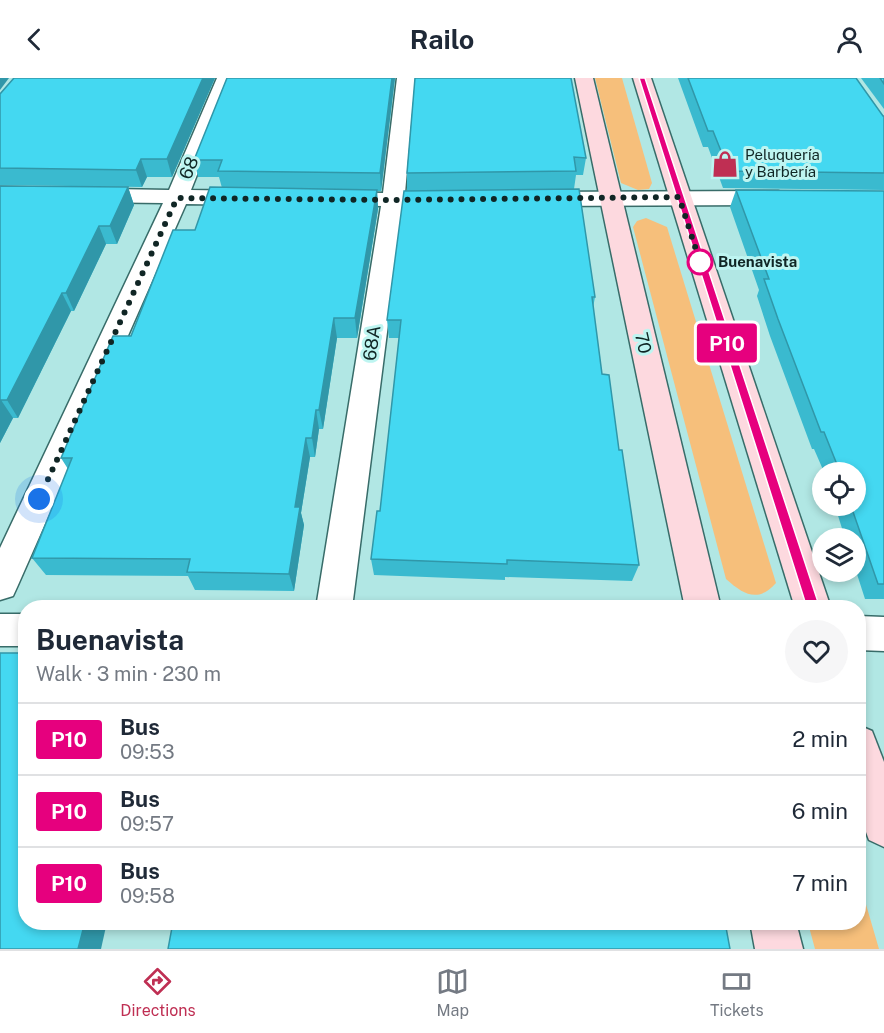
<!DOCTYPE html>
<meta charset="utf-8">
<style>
:root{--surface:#fff;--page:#f6f6f7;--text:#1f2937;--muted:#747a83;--line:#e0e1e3;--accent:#bf2f53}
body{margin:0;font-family:"Public Sans",sans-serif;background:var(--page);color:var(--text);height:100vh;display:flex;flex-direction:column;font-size:22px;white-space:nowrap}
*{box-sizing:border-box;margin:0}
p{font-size:20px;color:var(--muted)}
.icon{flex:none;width:33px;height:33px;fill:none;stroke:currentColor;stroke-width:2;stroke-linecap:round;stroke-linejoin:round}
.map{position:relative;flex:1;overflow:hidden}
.details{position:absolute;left:18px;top:522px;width:848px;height:330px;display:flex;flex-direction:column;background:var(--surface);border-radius:24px;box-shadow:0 3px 9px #0003}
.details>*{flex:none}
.badge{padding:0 12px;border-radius:4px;font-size:21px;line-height:39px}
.fabs{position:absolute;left:812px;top:384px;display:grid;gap:12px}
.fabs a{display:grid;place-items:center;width:54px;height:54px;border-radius:50%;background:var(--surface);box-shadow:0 3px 9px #0003;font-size:30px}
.you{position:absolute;width:30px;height:30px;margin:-15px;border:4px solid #fff;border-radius:50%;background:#1a73e8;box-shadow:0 0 0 9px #1a73e833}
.map>.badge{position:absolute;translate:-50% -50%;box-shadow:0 0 0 3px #fff}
.round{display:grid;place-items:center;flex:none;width:63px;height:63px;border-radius:32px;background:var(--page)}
.head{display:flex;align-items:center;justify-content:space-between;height:102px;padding:0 18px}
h1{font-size:28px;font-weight:700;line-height:45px}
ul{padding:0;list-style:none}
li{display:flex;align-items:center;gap:18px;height:72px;padding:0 18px;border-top:2px solid var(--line)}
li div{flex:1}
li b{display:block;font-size:22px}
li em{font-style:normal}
li .badge{min-width:66px;font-weight:700;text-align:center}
header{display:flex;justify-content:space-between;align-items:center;height:78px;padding:0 18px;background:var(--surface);font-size:27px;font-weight:700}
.tabs{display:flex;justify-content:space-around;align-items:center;height:84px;border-top:2px solid var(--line);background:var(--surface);font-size:16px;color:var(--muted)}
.tabs a{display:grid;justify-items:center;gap:3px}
.tabs .current{color:var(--accent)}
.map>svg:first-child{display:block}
</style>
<header><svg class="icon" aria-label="back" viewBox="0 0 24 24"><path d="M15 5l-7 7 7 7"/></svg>Railo<svg class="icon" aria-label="person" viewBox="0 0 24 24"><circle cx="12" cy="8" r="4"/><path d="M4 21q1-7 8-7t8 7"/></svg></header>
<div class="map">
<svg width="884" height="871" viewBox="0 0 884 871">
<rect width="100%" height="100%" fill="#b1e7e4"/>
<g fill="#f6bf7b">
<path d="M595,0H622L652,105L649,111L638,112L621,105Z"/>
<path d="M646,140L667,149L776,505C758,525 744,517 726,501L633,149L637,143Z"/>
<path d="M858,799L879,871H815L808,845L858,844Z"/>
</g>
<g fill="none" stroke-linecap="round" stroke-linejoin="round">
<defs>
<g id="street">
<path d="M217,0H235L191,112L250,113L258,115L261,120L258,125L250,127L186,126L18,507L13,518L0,522V470L163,125L0,123V109L169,112Z"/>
<path d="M397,0H415L405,115L456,117L459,122L456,127L403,128L352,530H316L381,128L324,126L321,121L324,116L332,114L383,115Z"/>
<path d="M778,113L786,115L789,120L786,125L778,127L536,128L528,126L525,121L528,116L536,114Z"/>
<rect x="0" y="536" width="26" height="32"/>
<path d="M858,538L884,539V573L858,572Z"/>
</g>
<g id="secondary">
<path d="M575,0H593L721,530H685Z"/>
<path d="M633,0H651L831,530H795Z"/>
<path d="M858,647L872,653L884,684V769L869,762L858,733Z"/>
<path d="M750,844H796L803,871H755Z"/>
</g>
</defs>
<use href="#street" stroke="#386c69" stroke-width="3"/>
<use href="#secondary" stroke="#386c69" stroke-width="3"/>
<use href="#street" fill="#fff" fill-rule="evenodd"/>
<use href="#secondary" fill="#fdd9df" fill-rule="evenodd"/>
</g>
<g fill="#3abacf">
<path d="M14,0H215L172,99H147L142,109L0,107V16Z"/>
<path d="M227,0H395L381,113H377L378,131L357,260H337L323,351H319L315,379H310L301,435L304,447L294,513L195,512L188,498L46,497L32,480L68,391L61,380L131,258L195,152L222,110L219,99H198L194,82Z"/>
<path d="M415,0L586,80L583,97H576L574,111L407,113V95Z"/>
<path d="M678,0H856L883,38H884V112L723,110L708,69H703Z"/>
<path d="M861,0H884V31Z"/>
<path d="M0,108L128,109L134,127L117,166H106L74,233H71L18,340H13L0,365Z"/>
<path d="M736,112L884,113V521H865L855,490V460H845L835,428H855V394H824L814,371H812L770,258L757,218L759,212L730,129Z"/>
<path d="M595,219L593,230L602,296L619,372L639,487L632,503L505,499V502L374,497L371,481L380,433L399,260H389L387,242Z"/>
</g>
<g fill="#3097a9">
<path d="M0,0H9L0,12Z"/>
<path d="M203,0H215L172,99L167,81Z"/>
<path d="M392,0H395L381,113L380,95Z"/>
<path d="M141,81L147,99L142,109L136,92Z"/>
<path d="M128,109L134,127L117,166L110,148Z"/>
<path d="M377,112L378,131L357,260L355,240Z"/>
<path d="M99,148L106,166L74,233L66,215Z"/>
<path d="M62,215L71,233L18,340L7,322Z"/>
<path d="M334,240L337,260L323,351L319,332Z"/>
<path d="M1,322L13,340L0,365V324Z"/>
<path d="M316,332L319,351L315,379L312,360Z"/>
<path d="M306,360L310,379L301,435L304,447L294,513L289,496L295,429Z"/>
<path d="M85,844H107L101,871H78Z"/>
</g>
<g fill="#44d8f1" stroke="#3097a9" stroke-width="1.5">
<path d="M14,0H203L167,81H141L136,92L0,90V16Z"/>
<path d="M227,0H392L380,95L218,93L222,82H194Z"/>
<path d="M415,0H571L586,80L574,79L576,93L407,95Z"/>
<path d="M688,0H856L883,38H884V95L729,93L713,53H708Z"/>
<path d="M880,0H884V6Z"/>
<path d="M0,108L128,109L110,148H99L66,215H62L7,322H1L0,324Z"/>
<path d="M210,109L377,112L355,240H334L319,332H316L312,360H306L295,429H300L289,496L187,494L190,481L32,480L72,380H61L113,258H131L173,152H195Z"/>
<path d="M579,111L595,219H592L602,296L609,297L619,372H622L639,487L507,482V486L371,481L377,433H380L401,242H387L404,113Z"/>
<path d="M736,112L884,113V506H878L851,428H855V394H840L824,354H821L778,241L764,201H769Z"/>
<path d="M0,575H26V844H85L78,871H0Z"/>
<path d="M173,844H725L730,871H168Z"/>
</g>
<path fill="#e6007e" stroke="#fff" stroke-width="1.5" d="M639,0H645L820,530L813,535L807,530Z"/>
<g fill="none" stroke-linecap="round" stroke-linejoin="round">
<path stroke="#102625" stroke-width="6" stroke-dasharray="0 10.8" d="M39,421L177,120L393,122L679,119L700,184"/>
</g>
<defs>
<symbol id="shop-bare" viewBox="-9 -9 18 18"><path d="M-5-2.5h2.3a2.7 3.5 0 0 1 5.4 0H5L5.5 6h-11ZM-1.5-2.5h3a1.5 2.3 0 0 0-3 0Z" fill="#bf2f53" stroke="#bef5f1" stroke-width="2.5" paint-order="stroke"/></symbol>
</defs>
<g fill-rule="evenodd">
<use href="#shop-bare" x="706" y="67" width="38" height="38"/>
</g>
<circle fill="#fff" stroke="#e6007e" stroke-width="3" cx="700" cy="184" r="12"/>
<g text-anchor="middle" stroke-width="6" stroke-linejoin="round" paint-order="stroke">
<g font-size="15" fill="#102625" stroke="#bef5f1" text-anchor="start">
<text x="745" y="82">Peluquería<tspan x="745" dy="17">y Barbería</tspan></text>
</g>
<g font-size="15" font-weight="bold" fill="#102625" stroke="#bef5f1" text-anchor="start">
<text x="718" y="189">Buenavista</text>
</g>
<g font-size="18" fill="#102625" stroke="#bef5f1">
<text transform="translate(189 90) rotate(-68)" y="6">68</text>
<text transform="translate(372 265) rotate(-82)" y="6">68A</text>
<text transform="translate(643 265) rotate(77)" y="6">70</text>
</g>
</g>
</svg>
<div class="fabs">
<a><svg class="icon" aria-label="locate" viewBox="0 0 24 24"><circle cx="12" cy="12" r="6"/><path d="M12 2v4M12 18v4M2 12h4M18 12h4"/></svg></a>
<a><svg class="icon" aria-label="layers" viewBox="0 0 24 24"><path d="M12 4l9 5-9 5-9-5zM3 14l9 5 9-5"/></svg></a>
</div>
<div class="you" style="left:39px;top:421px"></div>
<b class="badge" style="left:727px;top:265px;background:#e6007e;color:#fff">P10</b>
<section class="details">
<div class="head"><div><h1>Buenavista</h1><p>Walk · 3 min · 230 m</p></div><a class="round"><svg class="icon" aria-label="heart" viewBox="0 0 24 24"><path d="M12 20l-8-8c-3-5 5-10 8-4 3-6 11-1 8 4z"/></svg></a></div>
<ul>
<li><span class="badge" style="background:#e6007e;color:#fff">P10</span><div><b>Bus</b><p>09:53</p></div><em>2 min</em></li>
<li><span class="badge" style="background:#e6007e;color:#fff">P10</span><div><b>Bus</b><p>09:57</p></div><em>6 min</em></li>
<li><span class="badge" style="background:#e6007e;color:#fff">P10</span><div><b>Bus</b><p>09:58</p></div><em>7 min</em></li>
</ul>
</section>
</div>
<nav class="tabs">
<a class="current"><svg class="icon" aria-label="directions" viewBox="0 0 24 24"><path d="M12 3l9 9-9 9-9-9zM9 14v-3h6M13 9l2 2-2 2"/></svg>Directions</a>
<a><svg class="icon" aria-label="map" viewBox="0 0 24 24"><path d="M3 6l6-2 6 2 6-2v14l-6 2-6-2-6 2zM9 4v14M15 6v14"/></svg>Map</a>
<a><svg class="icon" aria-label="tickets" viewBox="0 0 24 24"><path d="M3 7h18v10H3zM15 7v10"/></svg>Tickets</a>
</nav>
